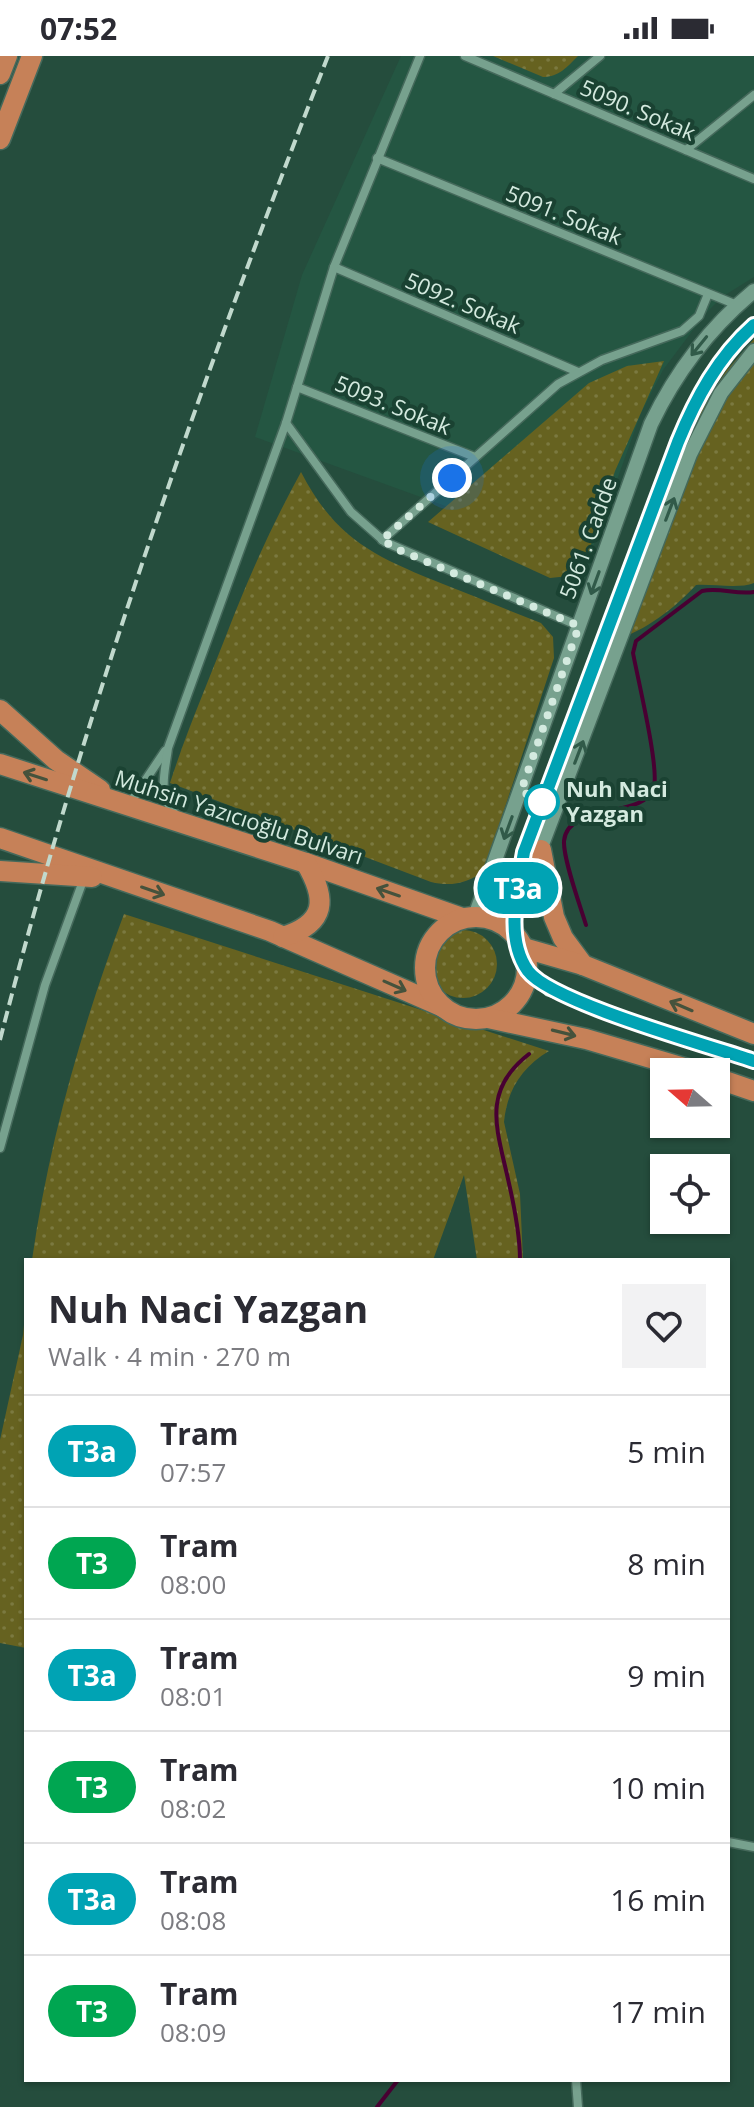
<!DOCTYPE html>
<meta charset="utf-8">
<style>
:root{--surface:#fff;--page:#f2f2f3;--text:#2b2b33;--muted:#7c7c81;--line:#e1e1e2}
body{margin:0;font-family:"Open Sans",sans-serif;background:var(--page);color:var(--text);height:100vh;display:flex;flex-direction:column;font-size:30px;white-space:nowrap}
*{box-sizing:border-box;margin:0}
p{font-size:26px;color:var(--muted)}
.icon{flex:none;width:44px;height:44px;fill:none;stroke:currentColor;stroke-width:2;stroke-linecap:round;stroke-linejoin:round}
.map{position:relative;flex:1;overflow:hidden}
.drawer{position:absolute;left:24px;top:1202px;width:706px;height:824px;display:flex;flex-direction:column;background:var(--surface);border-radius:0px;box-shadow:0 2px 6px #0004}
.drawer>*{flex:none}
.badge{padding:0 16px;border-radius:26px;font-size:28px;line-height:52px}
.needle{width:52px;rotate:290deg}
.controls{position:absolute;left:650px;top:1002px;display:grid;gap:16px}
.controls a{display:grid;place-items:center;width:80px;height:80px;border-radius:0px;background:var(--surface);box-shadow:0 2px 6px #0004;font-size:40px}
.you{position:absolute;width:40px;height:40px;margin:-20px;border:6px solid #fff;border-radius:50%;background:#1a73e8;box-shadow:0 0 0 12px #1a73e833}
.map>.badge{position:absolute;translate:-50% -50%;box-shadow:0 0 0 4px #fff}
.round{display:grid;place-items:center;flex:none;width:84px;height:84px;border-radius:0px;background:var(--page)}
.summary{display:flex;align-items:center;justify-content:space-between;height:136px;padding:0 24px}
h1{font-size:38px;font-weight:700;line-height:60px}
ul{padding:0;list-style:none}
li{display:flex;align-items:center;gap:24px;height:112px;padding:0 24px;border-top:2px solid var(--line)}
li div{flex:1}
li b{display:block;font-size:30px}
li em{font-style:normal}
li .badge{min-width:88px;font-weight:700;text-align:center}
.status{display:flex;justify-content:space-between;align-items:center;height:56px;padding:0 40px;background:var(--surface);direction:ltr}
.status svg{height:22px;fill:currentColor}
.map>svg:first-child{display:block}
</style>
<div class="status"><b>07:52</b><svg viewBox="0 0 49 12"><path d="M0 12V9h3v3zM5 12V6h3v6zM10 12V3h3v9zM15 12V0h3v12zM26 1h20v11H26zM47 4h2v5h-2z"/></svg></div>
<div class="map">
<svg width="754" height="2051" viewBox="0 0 754 2051">
<defs>
<pattern id="grass-dots" width="8" height="8" patternUnits="userSpaceOnUse" patternTransform="scale(2)"><rect width="8" height="8" fill="#666220"/><path d="M2 2h.1M6 6h.1" fill="none" stroke="#7b7940" stroke-width="1.8" stroke-linecap="round"/></pattern>
</defs>
<rect width="100%" height="100%" fill="#254d3d"/>
<path fill="#245642" d="M401,0H754V221L722,241L705,258L663,314L641,357L589,502L255,381L302,219Z"/>
<g fill="url(#grass-dots)">
<path d="M493,0H578C567,11 559,21 543,21Z"/>
<path d="M754,283V527C739,533 714,528 696,529C675,552 645,575 615,584L702,354L726,315Z"/>
<path d="M664,305L615,415L586,504L569,520L550,522L428,466L589,327L627,310Z"/>
<path d="M301,416C336,484 376,501 443,528C476,541 508,554 541,567L553,581L554,602L484,815C468,827 451,831 431,826L170,727C187,674 209,624 229,572C250,518 273,467 301,416Z"/>
<path d="M124,858L549,995C522,1011 507,1034 504,1066L520,1138L523,1204H477L464,1119L433,1204H32C49,1085 82,970 124,858Z"/>
<circle cx="463" cy="908" r="34"/>
<path d="M26,1249V1592L0,1587V1384L23,1279Z"/>
</g>
<g fill="none" stroke-linecap="round" stroke-linejoin="round">
<g stroke="#480032" stroke-width="4">
<path d="M586,869C580,849 563,803 564,785C568,745 645,764 654,731C659,710 638,624 633,597L636,585L702,535C720,531 736,539 754,536"/>
<path d="M520,1204C520,1178 514,1149 508,1123C497,1073 481,1035 529,998"/>
<path d="M377,2051L398,2024"/>
</g>
<defs>
<g id="minor">
<path d="M465,0L754,123"/>
<path d="M554,38L600,0"/>
<path d="M686,94L754,39"/>
<path d="M377,102L737,249"/>
<path d="M334,211L578,316"/>
<path d="M297,331L475,401"/>
<path d="M286,367L351,456L385,486L579,570"/>
<path d="M382,484L558,328L602,304L682,275L699,260L708,238"/>
<path d="M130,747L165,695"/>
<path d="M175,758C157,738 165,717 168,692L286,367L334,211L420,0"/>
<path d="M0,1092L45,929L84,822"/>
<path d="M728,1786L754,1791"/>
<path d="M576,2024L578,2051"/>
</g>
<g id="tertiary">
<path d="M475,860L651,368C676,316 709,272 754,235"/>
<path d="M510,873L690,398L721,337L754,295"/>
</g>
<g id="trunk">
<path d="M0,18L7,0"/>
<path d="M0,83L32,0"/>
<path d="M0,654L56,704L100,734"/>
<path d="M0,708L306,807L462,862"/>
<path d="M0,782L270,875L441,950"/>
<path d="M541,794L554,861L563,882L583,909"/>
<path d="M0,815L92,821"/>
<circle cx="476" cy="912" r="51"/>
<path d="M283,881C327,867 327,843 306,807"/>
<path d="M524,892L583,909L754,978"/>
<path d="M488,962L586,983L698,1016"/>
<path d="M716,1022L754,1035"/>
</g>
</defs>
<use href="#minor" stroke="#45695b" stroke-width="11"/>
<use href="#tertiary" stroke="#45695b" stroke-width="17"/>
<use href="#trunk" stroke="#45695b" stroke-width="23"/>
<use href="#minor" stroke="#77a18e" stroke-width="8"/>
<use href="#tertiary" stroke="#77a18e" stroke-width="14"/>
<use href="#trunk" stroke="#c68158" stroke-width="20"/>
<path stroke="#c1d9cd" stroke-width="2" d="M754,261L717,302L680,366L519,796C510,851 497,899 546,939L754,1010"/>
<path stroke="#c1d9cd" stroke-width="4" stroke-dasharray="12 6" stroke-linecap="butt" d="M0,984C86,648 202,323 328,0"/>
</g>
<defs><path id="oneway-shaft" d="M-6 0H5M1.5-3L5.5 0L1.5 3" fill="none" stroke-width="1.6" stroke-linecap="round" stroke-linejoin="round" transform="scale(2)"/></defs>
<g stroke="#315a49">
<use href="#oneway-shaft" transform="translate(699 290) rotate(129)"/>
<use href="#oneway-shaft" transform="translate(670 453) rotate(-69)"/>
<use href="#oneway-shaft" transform="translate(595 527) rotate(110)"/>
<use href="#oneway-shaft" transform="translate(579 696) rotate(-69)"/>
<use href="#oneway-shaft" transform="translate(508 772) rotate(110)"/>
</g>
<g stroke="#45523c">
<use href="#oneway-shaft" transform="translate(35 720) rotate(-162)"/>
<use href="#oneway-shaft" transform="translate(153 835) rotate(19)"/>
<use href="#oneway-shaft" transform="translate(388 836) rotate(-161)"/>
<use href="#oneway-shaft" transform="translate(395 930) rotate(24)"/>
<use href="#oneway-shaft" transform="translate(681 950) rotate(-157)"/>
<use href="#oneway-shaft" transform="translate(564 977) rotate(14)"/>
</g>
<g fill="none" stroke-linecap="round" stroke-linejoin="round">
<defs>
<path id="line" d="M754,269C718,301 696,342 678,386L524,796C518,833 504,881 528,915C551,946 710,990 754,1005"/>
</defs>
<use href="#line" stroke="#fff" stroke-width="18"/>
<use href="#line" stroke="#00a3b4" stroke-width="12"/>
<path stroke="#d4eadf" stroke-width="8" stroke-dasharray="0 14.4" d="M452,422L382,484L399,494L579,570L521,735L542,746"/>
</g>
<circle fill="#fff" stroke="#00a3b4" stroke-width="4" cx="542" cy="746" r="16"/>
<g text-anchor="middle" stroke-width="8" stroke-linejoin="round" paint-order="stroke">
<g font-size="22" fill="#d4eadf" stroke="#1a4232">
<text transform="translate(638 54) rotate(23)" y="8">5090. Sokak</text>
<text transform="translate(564 159) rotate(22)" y="8">5091. Sokak</text>
<text transform="translate(463 247) rotate(23)" y="8">5092. Sokak</text>
<text transform="translate(393 349) rotate(22)" y="8">5093. Sokak</text>
<text transform="translate(588 482) rotate(-70)" y="8">5061. Cadde</text>
<text transform="translate(239 761) rotate(18)" y="8">Muhsin Yazıcıoğlu Bulvarı</text>
</g>
<g font-size="22" font-weight="bold" fill="#d4eadf" stroke="#1a4232" text-anchor="start">
<text x="566" y="741">Nuh Naci<tspan x="566" dy="25">Yazgan</tspan></text>
</g>
</g>
</svg>
<div class="controls">
<a><svg class="needle" viewBox="-14 -14 28 28"><path d="M0-13l5 13h-10z" fill="#e53935"/><path d="M0 13l5-13h-10z" fill="#7c7c81"/></svg></a>
<a><svg class="icon" aria-label="locate" viewBox="0 0 24 24"><circle cx="12" cy="12" r="6"/><path d="M12 2v4M12 18v4M2 12h4M18 12h4"/></svg></a>
</div>
<div class="you" style="left:452px;top:422px"></div>
<b class="badge" style="left:518px;top:832px;background:#00a3b4;color:#fff">T3a</b>
<section class="drawer">
<div class="summary"><div><h1>Nuh Naci Yazgan</h1><p>Walk · 4 min · 270 m</p></div><a class="round"><svg class="icon" aria-label="heart" viewBox="0 0 24 24"><path d="M12 20l-8-8c-3-5 5-10 8-4 3-6 11-1 8 4z"/></svg></a></div>
<ul>
<li><span class="badge" style="background:#00a3b4;color:#fff">T3a</span><div><b>Tram</b><p>07:57</p></div><em>5 min</em></li>
<li><span class="badge" style="background:#00a651;color:#fff">T3</span><div><b>Tram</b><p>08:00</p></div><em>8 min</em></li>
<li><span class="badge" style="background:#00a3b4;color:#fff">T3a</span><div><b>Tram</b><p>08:01</p></div><em>9 min</em></li>
<li><span class="badge" style="background:#00a651;color:#fff">T3</span><div><b>Tram</b><p>08:02</p></div><em>10 min</em></li>
<li><span class="badge" style="background:#00a3b4;color:#fff">T3a</span><div><b>Tram</b><p>08:08</p></div><em>16 min</em></li>
<li><span class="badge" style="background:#00a651;color:#fff">T3</span><div><b>Tram</b><p>08:09</p></div><em>17 min</em></li>
</ul>
</section>
</div>
